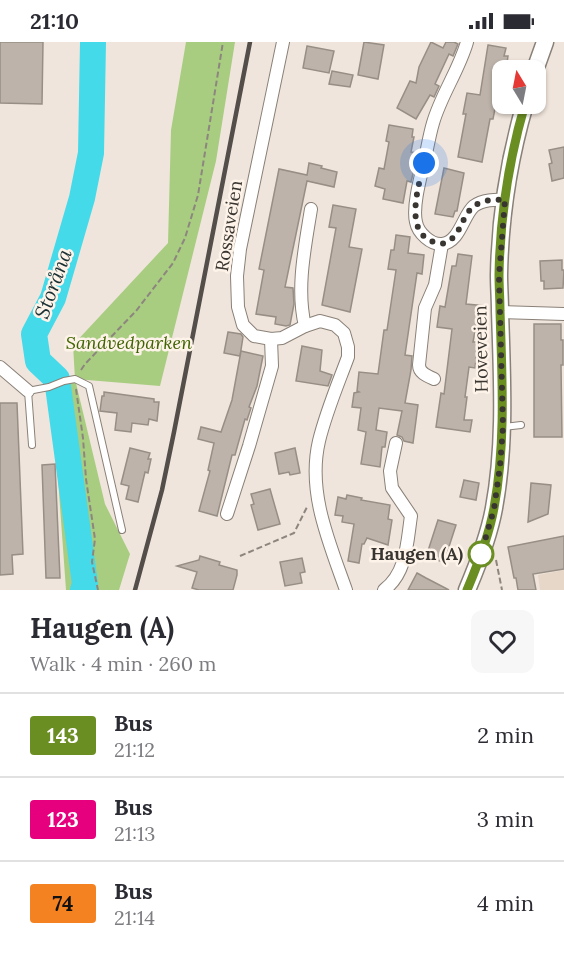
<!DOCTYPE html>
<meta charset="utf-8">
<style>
:root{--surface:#fff;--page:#f7f7f7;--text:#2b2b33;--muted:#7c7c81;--line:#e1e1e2}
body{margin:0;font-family:Lora,serif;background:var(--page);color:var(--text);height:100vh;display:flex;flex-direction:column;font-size:22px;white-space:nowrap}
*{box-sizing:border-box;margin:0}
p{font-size:20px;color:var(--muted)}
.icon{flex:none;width:33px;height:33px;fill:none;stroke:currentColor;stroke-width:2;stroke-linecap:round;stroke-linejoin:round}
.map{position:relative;height:548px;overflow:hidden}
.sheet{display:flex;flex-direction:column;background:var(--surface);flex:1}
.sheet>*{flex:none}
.badge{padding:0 12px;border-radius:4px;font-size:21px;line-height:39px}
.needle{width:39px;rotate:350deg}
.fabs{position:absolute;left:492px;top:18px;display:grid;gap:12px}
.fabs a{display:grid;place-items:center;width:54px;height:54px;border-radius:12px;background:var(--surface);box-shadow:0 2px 4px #0004;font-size:30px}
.you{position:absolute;width:30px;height:30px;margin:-15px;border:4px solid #fff;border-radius:50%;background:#1a73e8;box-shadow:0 0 0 9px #1a73e833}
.map>.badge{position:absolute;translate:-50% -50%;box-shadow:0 0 0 3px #fff}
.round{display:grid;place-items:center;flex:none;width:63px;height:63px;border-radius:12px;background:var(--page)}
.overview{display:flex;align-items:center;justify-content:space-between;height:102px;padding:0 30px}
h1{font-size:28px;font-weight:700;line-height:45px}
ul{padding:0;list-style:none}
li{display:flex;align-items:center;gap:18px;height:84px;padding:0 30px;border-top:2px solid var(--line)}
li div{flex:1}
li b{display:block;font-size:22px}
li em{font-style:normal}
li .badge{min-width:66px;font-weight:700;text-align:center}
.status{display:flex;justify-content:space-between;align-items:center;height:42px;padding:0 30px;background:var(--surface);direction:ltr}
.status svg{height:16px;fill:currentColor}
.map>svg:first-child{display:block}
</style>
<div class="status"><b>21:10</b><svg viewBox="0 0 49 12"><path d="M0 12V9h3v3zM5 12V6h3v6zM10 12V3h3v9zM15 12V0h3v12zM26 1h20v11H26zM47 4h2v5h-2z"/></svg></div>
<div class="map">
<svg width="564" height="548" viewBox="0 0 564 548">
<rect width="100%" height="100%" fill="#f0e5dc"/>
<path fill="#e7d7c9" d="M564,528V548H540L538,533Z"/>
<path fill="#a8cd81" d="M186,0H235L216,119L160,344L75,337L105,462L130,512L119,548H66L52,353L75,337L73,303L168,201L171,88Z"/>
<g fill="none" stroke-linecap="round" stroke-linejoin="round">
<path stroke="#44daea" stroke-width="26" d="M83,548L85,542L57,337L38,319L34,292L53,256L82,156L91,111L93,0"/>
</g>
<g fill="#bdb3aa" stroke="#978e85" stroke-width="1.5">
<path d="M0,0H43L42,62L0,61Z"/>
<path d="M364,0L384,3L378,37L358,33Z"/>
<path d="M431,0L443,6L446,0H454L458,2L453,14L449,12L435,42L439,44L434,55L430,53L416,77L397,66L410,39L416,41L419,25Z"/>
<path d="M488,3L506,6L504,14H508L506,28H502V41H500L493,77H490L482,120L458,115L466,72H463L467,51L480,53Z"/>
<path d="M307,4L334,9L329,31L303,26Z"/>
<path d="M332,29L353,33L350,45L329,42Z"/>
<path d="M389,83L413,87L412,95H414L411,110L418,111L411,140L407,139L403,161L383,157L385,147L375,144L379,126L384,127L389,100L386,99Z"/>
<path d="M564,105V136L552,139L549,122L552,121L549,108Z"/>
<path d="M309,121L322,124L321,126L337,130L334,145L307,139L285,245L293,246L294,262L290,283L286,284L275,282L276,275L256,272L264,228L259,227L279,127L307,133Z"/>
<path d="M444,126L464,131L457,169H455L453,175L435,172Z"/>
<path d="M333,163L356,167L349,205L362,207L350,270L322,263L336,186L329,185Z"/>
<path d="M396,193L410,195L408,211L424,213L422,232L417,231L405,313L412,314L411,328L405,361L418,363L413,401L404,399L402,395L397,393L402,369L379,366L376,388L387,390L385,405H382L380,425L361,422L366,390L358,388L361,366L352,365L354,351L359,350L357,349L359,330L378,332L384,288H387L396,228L388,227L391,208H394Z"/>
<path d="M458,212L472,214L466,262L487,264L486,274L478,273L473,300H478L475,326L469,325L465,355H467L464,378H472L470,390L436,385L441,351L444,352L452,287L437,285L440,264L445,265L452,224H456Z"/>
<path d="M562,218V228H564L563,246L544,247V239H541L540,219Z"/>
<path d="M534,282H561V298H563V323H561L562,395H534Z"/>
<path d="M228,290L241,292L243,295L240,314L224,311Z"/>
<path d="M302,304L322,308L320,329L332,333L328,344L296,339Z"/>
<path d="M241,309L263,314L257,344L249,365L251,366L247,378L245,377L235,413H232L217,474L199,469L210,429L208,428L214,401L198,397L201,385L221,390L232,358Z"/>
<path d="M104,350L154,357V360H159L157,379L149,377L148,383L132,381L131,390L115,388L117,371L100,369L102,354H104Z"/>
<path d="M0,361H17L23,512L12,513L13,532L0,533Z"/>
<path d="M130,406L150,411L148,417H151L148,431L145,430L138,460L126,457L129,444L121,442Z"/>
<path d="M295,406L300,431L290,433L289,430L279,432L275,411Z"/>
<path d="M55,422L60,536H46L42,423Z"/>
<path d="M464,438L479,441L476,458L460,455Z"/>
<path d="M531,441L551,443L548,472L528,480Z"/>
<path d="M270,447L280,482L258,488L251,463L254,462L251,452Z"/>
<path d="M347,453L362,456L361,458L390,463L388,477L392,478L388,503L367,496L364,502H362L359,521L348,519L354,482L342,480L343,474L335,473L338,455L346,457Z"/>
<path d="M438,478L456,483L444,520L426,515Z"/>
<path d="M564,494V527L533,532L536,548H518L516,536H514L508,505Z"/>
<path d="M200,514L220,520L219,523L237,528V533L233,548H199L192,546L197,530L177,524L199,518Z"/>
<path d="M302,516L305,530L300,531L302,541L285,544L280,520Z"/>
<path d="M417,531L426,536L449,548H408Z"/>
</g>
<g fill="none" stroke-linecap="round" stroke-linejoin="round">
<defs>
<g id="service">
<path d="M503,385L521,383"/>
<path d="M32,403L28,349L49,345L64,339L75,337L89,344L122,488"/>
</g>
<g id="minor">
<path d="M283,0L240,207L237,234L238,265L243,283L254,294L271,297L282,296L305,284L320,279L335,283L344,291L348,305V315C338,342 326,370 319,399C307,450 329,500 346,548"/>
<path d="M467,0C459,28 441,53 433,81C430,91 428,102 426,112C422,130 412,163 416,180C418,191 431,203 442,202C460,200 463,173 474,164C482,158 496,157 505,158"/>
<path d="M500,270L564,272"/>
<path d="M305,284C296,246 305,205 311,167"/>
<path d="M0,325L28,349"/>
<path d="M434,337C427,334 419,331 419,323L425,266L435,243L442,202"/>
<path d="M227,472L249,404L272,324L271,297"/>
<path d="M384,548C407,531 407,500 411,474L392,446L390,429L396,401"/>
</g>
<g id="secondary">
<path d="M535,28L545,0"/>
<path d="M467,548C478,522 489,494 494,466C506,401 502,335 500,269C500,257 499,245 499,233C500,175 509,117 525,62"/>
</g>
</defs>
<use href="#service" stroke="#898077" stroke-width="8"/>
<use href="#minor" stroke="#898077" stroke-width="14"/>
<use href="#secondary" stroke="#898077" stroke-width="19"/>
<g stroke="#8d867f" stroke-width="2" stroke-dasharray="6 3" stroke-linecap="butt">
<path d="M81,328L85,322L136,269L173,221L185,196L198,153L223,0"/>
<path d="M76,347L83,396L86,437L95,497L92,520L98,548"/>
<path d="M240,514L294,491L307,465"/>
<path d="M496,518L502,548"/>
</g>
<use href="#service" stroke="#fff" stroke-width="6"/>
<use href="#minor" stroke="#fff" stroke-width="12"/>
<use href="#secondary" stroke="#fff" stroke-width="16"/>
<path stroke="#534e49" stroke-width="4.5" d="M135,548L162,448L174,390L250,0"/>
</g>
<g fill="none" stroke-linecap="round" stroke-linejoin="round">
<defs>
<path id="line" d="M467,548C478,522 489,494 494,466C506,401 502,335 500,269C500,257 499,245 499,233C500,176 509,117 525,62"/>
</defs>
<use href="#line" stroke="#fff" stroke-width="14"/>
<use href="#line" stroke="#6b8e23" stroke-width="9"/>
<path stroke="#393531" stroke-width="6" stroke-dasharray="0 10.8" d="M424,121C419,143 403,191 434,200C439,201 442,203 447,200C462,192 461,174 474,164C482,158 496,157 505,158L499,234L503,385L500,424L494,467L481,512"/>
</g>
<circle fill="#fff" stroke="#6b8e23" stroke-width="3" cx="481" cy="512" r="12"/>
<g text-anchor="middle" stroke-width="5" stroke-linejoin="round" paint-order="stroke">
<g font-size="18" fill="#393531" stroke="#fdf3e9">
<text transform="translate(229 184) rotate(-81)" y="6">Rossaveien</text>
<text transform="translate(481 307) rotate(-91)" y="6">Hoveveien</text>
</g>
<g font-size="18" font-style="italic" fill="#3f6300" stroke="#fdf3e9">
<text x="129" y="307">Sandvedparken</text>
</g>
<g font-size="18" font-weight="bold" fill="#393531" stroke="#fdf3e9" text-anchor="end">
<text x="463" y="518">Haugen (A)</text>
</g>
<g font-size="20" font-style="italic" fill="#193134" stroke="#fdf3e9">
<text transform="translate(53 242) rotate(-70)" y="7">Storåna</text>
</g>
</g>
</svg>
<div class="fabs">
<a><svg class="needle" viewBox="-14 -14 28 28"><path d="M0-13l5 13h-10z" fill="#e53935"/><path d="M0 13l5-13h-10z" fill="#7c7c81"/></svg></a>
</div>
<div class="you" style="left:424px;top:121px"></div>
</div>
<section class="sheet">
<div class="overview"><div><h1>Haugen (A)</h1><p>Walk · 4 min · 260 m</p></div><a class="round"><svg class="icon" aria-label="heart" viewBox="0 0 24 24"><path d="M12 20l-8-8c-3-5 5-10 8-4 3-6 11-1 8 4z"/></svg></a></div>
<ul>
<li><span class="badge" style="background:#6b8e23;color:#fff">143</span><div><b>Bus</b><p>21:12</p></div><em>2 min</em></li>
<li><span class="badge" style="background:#e6007e;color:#fff">123</span><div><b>Bus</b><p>21:13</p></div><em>3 min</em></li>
<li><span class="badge" style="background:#f58220;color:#111">74</span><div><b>Bus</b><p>21:14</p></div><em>4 min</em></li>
</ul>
</section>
